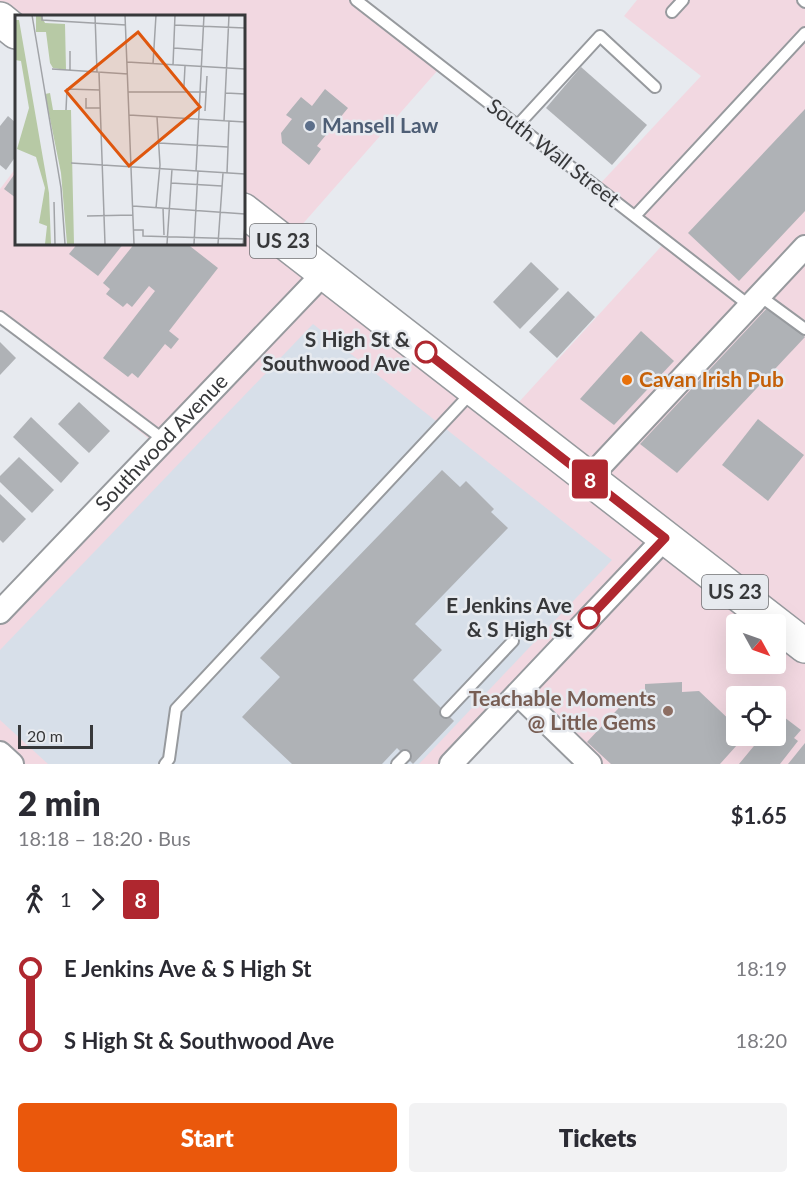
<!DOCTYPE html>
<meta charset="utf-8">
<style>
:root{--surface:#fff;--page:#f2f2f3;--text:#2b2b33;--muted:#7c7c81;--accent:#ea580c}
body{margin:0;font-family:Lato,sans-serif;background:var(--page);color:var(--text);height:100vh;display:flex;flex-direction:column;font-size:22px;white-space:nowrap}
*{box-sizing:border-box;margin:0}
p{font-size:20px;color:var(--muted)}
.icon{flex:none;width:33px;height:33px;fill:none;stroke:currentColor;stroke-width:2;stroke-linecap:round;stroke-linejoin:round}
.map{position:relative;height:764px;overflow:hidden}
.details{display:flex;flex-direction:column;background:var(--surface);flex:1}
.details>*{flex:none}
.badge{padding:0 12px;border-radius:4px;font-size:21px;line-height:39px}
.needle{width:39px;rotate:130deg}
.tools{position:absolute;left:726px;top:614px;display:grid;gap:12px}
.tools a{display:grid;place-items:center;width:60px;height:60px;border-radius:6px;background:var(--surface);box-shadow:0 6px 24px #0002;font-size:30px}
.scale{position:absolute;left:18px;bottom:15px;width:75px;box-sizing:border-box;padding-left:6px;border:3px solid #37383a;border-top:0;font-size:16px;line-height:21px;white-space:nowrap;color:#37383a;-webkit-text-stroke:4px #e7eaef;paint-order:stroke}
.map>.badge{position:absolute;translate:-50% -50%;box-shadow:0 0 0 3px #fff}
.legs{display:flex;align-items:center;gap:9px;height:66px;padding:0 18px;font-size:20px}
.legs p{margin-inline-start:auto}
.headline{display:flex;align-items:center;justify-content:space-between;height:102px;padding:0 18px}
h1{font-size:33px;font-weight:800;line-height:45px}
.cta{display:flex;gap:12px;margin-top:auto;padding:12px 18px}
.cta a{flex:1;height:69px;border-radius:6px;background:var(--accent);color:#fff;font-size:24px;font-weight:800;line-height:69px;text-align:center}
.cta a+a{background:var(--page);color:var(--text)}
ul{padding:0 18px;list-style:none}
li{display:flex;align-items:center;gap:21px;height:72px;font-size:22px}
li i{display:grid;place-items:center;width:9px;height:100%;margin:0 8px;background:currentColor}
li i::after{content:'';width:15px;height:15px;margin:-8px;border:4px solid;border-radius:50%;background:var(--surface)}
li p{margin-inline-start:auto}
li:first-child i{background:linear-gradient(#0000 50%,currentColor 0)}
li:last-child i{background:linear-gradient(currentColor 50%,#0000 0)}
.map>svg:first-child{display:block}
</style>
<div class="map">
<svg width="805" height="764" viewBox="0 0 805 764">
<rect width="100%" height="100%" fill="#e7eaef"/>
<path fill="#f2d8e1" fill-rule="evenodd" d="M0,0H363L445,62L293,235L508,414L667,240L597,187L701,76L624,16L637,0H805V764H590L516,697L453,764H0V614L159,447L0,319V189L16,168V243H243V16H16L0,19ZM736,624H776V663H736ZM736,696H776V735H736Z"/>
<path fill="#d7dfe9" d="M313,324L612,560L419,764H48L0,720V650Z"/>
<g fill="#afb2b6">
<path d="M581,67L647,125L612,165L546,108Z"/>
<path d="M325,89L348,108L317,146L321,149L309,165L282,143L281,133L292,119L286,115L301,97L312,106Z"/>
<path d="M805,109V211L739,281L688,233Z"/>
<path d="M8,116L16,123V156L6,170L0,165V126Z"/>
<path d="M16,172V198L4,189Z"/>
<path d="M78,243H124L98,276L69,254Z"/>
<path d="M135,243H186L218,268L169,331L179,339L171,349L165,344L138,378L132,373L128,377L103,358L155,291L149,286L132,307L127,303L123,307L106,294L110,289L103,283Z"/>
<path d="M531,262L559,289L520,329L493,302Z"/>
<path d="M568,291L595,317L557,358L529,332Z"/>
<path d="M769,306L805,337L677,473L640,444Z"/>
<path d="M641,331L674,361L614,425L580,399Z"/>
<path d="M0,342L16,358L0,375Z"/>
<path d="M79,402L110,431L89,453L58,424Z"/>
<path d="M31,417L79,463L61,483L13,437Z"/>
<path d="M758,419L804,455L768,501L722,465Z"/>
<path d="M19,457L54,490L32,513L0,482V476Z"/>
<path d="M442,470L460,487L466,481L494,509L491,512L508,528L415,624L442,650L413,680L454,721L413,764L397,748L382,764H292L242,717L280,677L260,658Z"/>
<path d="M0,494L26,519L3,543L0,540Z"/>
<path d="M682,682V692L699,691L736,726V735H746L720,764H611L587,742L630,696L645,695V684Z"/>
<path d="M780,714L801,730L794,738L798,741L780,764H739L763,735H776V719Z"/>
<path d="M805,743V764H788Z"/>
</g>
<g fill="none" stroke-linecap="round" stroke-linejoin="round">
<defs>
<g id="lane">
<path d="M356,0L750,306"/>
<path d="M803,0L805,2"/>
<path d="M672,12L683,0"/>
<path d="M518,125L600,36L655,87"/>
<path d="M635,216L805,33"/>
<path d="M760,296L805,329"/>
<path d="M0,317L164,440"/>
<path d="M446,712L513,641"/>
<path d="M165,764L169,759L176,709L472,392"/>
<path d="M397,764L405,756"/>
</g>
<g id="street">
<path d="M589,478L805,247"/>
<path id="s1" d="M0,612L324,273"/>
<path d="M518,694L590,764"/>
<path d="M0,753L12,764"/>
<path d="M451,764L665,538"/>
</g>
<g id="primary">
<path d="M0,19L16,32"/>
<path d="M243,210L805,646"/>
</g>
</defs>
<use href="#lane" stroke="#979a9e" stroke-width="14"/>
<use href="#street" stroke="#979a9e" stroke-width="26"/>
<use href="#primary" stroke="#979a9e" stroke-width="36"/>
<use href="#lane" stroke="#fff" stroke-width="10"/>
<use href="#street" stroke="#fff" stroke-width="22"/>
<use href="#primary" stroke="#fff" stroke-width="33"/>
</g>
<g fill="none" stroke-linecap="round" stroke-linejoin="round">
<defs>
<path id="line-1" d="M426,352L665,538L589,618"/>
</defs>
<use href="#line-1" stroke="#fff" stroke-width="14"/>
<use href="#line-1" stroke="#af272f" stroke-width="9"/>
</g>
<circle fill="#5c6f8a" stroke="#e7eaef" stroke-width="2" cx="310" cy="126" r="6"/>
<g fill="#fff" stroke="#af272f" stroke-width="3">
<circle cx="426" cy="352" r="10"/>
<circle cx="589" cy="618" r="10"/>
</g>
<circle fill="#e8710a" stroke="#e7eaef" stroke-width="2" cx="627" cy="380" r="6"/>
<circle fill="#8d6e63" stroke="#e7eaef" stroke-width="2" cx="668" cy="711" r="6"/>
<g text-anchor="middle" stroke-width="5" stroke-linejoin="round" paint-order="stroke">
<g fill="#e7eaef" stroke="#6c6d70" stroke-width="1.5">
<rect x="250" y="224" width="66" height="34" rx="4.5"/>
<rect x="702" y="575" width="66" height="34" rx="4.5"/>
</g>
<g font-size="20" font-weight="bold" fill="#37383a">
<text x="283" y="248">US 23</text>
<text x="735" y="599">US 23</text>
</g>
<g font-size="21" font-weight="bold" fill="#4e5e75" stroke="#e7eaef" text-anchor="start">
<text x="322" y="133">Mansell Law</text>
</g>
<g font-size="21" fill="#37383a" stroke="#e7eaef">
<text transform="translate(553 153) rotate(38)" y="7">South Wall Street</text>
<text dy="7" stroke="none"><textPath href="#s1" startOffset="234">Southwood Avenue</textPath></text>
</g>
<g font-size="21" font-weight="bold" fill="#37383a" stroke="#e7eaef" text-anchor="end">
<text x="410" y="347">S High St &amp;<tspan x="410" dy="24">Southwood Ave</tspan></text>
<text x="572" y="613">E Jenkins Ave<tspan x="572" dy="24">&amp; S High St</tspan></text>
</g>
<g font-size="21" font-weight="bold" fill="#c56008" stroke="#e7eaef" text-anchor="start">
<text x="639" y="387">Cavan Irish Pub</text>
</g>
<g font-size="21" font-weight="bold" fill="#785e54" stroke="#e7eaef" text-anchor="end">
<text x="656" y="706">Teachable Moments<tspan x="656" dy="24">@ Little Gems</tspan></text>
</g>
</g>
<g transform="translate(15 15)">
<rect width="230" height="230" fill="#e7eaef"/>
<path d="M21,0H26L30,8L50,9L51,55L38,53L35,48L31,17H21ZM0,5H4L34,178L36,229H30L32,211L24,208L30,173L21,142L2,134L14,93L6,46L0,45ZM35,78L38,95H56L59,229H52L46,158L30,79Z" fill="#b7c9a5"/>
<path fill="none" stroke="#a1a3a7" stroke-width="1.5" d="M17,0L46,173L50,229M27,0V5L111,10M80,0L82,57M110,0L119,229M159,10L230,13M159,33L187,35M55,36V56M112,47L230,54M138,49L141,0M158,50L160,0M37,54L113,59M84,58L90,229M169,71L170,51M113,77H191M211,78L230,79M71,83V93H85M51,95L52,74L85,75M190,96L192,61M114,100L230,107M209,106L214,0M144,128L213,132M56,148L230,159M181,156L189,0M212,158L214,106M156,168L207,171M39,187L40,229M118,191L230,199M141,193L145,150L142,102M148,193L149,220M72,201L118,200M119,215H128V221L229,224M152,229L157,154M179,229L183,156M203,229L208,158M228,229L230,211"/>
<path fill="#df570e" fill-opacity="0.15" stroke="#df570e" stroke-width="3" d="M123,17L185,92L114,151L51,76Z"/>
<rect width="230" height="230" fill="none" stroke="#37383a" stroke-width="3"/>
</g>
</svg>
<div class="tools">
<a><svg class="needle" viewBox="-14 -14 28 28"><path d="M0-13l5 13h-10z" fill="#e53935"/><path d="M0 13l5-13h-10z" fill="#7c7c81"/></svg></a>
<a><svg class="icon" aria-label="locate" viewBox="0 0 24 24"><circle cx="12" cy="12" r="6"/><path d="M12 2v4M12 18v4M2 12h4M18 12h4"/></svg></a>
</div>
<div class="scale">20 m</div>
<b class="badge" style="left:590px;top:479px;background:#af272f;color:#fff">8</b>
</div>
<section class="details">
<div class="headline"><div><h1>2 min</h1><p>18:18 – 18:20 · Bus</p></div><b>$1.65</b></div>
<div class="legs"><svg class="icon" aria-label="walk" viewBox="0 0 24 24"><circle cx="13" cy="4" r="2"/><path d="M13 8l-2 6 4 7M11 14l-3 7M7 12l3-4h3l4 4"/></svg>1<svg class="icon" aria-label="forward" viewBox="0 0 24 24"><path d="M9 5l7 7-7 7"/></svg><b class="badge" style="background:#af272f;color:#fff">8</b></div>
<ul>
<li><i style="color:#af272f"></i><b>E Jenkins Ave &amp; S High St</b><p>18:19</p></li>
<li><i style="color:#af272f"></i><b>S High St &amp; Southwood Ave</b><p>18:20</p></li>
</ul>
<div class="cta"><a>Start</a><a>Tickets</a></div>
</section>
